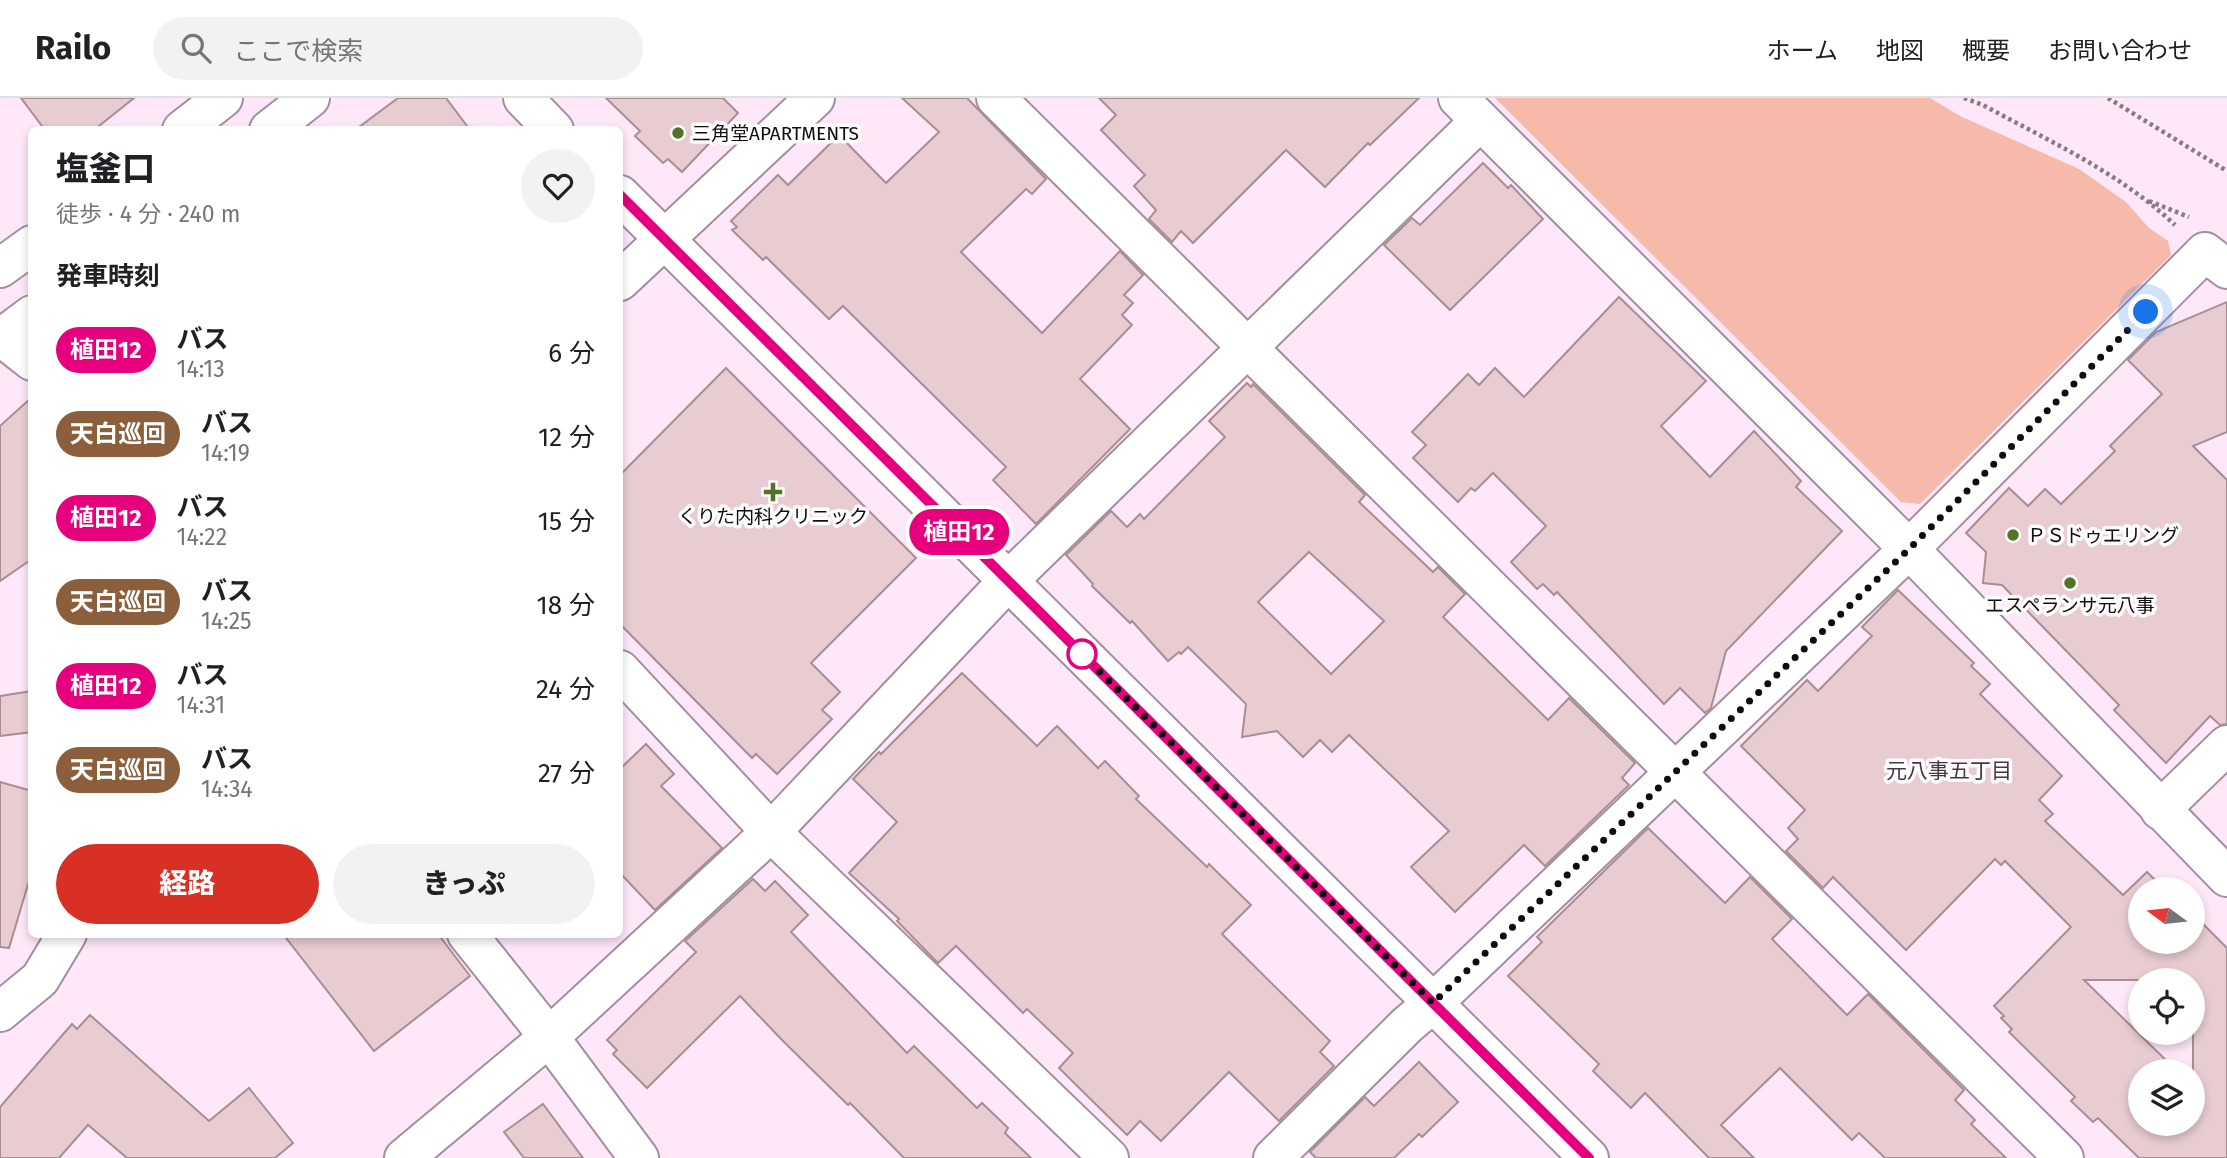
<!DOCTYPE html>
<html lang="ja">
<meta charset="utf-8">
<style>
:root{--surface:#fff;--page:#f2f2f2;--text:#202124;--muted:#757577;--line:#e0e0e0;--accent:#d93025}
body{margin:0;font-family:"Fira Sans","Noto Sans JP",sans-serif;background:var(--page);color:var(--text);height:100vh;display:flex;flex-direction:column;font-size:26px;white-space:nowrap}
*{box-sizing:border-box;margin:0}
p{font-size:23px;color:var(--muted)}
.icon{flex:none;width:38px;height:38px;fill:none;stroke:currentColor;stroke-width:2;stroke-linecap:round;stroke-linejoin:round}
.map{position:relative;flex:1;overflow:hidden}
.details{position:absolute;left:28px;top:28px;width:595px;height:812px;display:flex;flex-direction:column;background:var(--surface);border-radius:10px;box-shadow:0 4px 10px #0003}
.details>*{flex:none}
.badge{padding:0 14px;border-radius:23px;font-size:24px;line-height:46px}
.needle{width:46px;rotate:285deg}
.fabs{position:absolute;left:2128px;top:779px;display:grid;gap:14px}
.fabs a{display:grid;place-items:center;width:77px;height:77px;border-radius:50%;background:var(--surface);box-shadow:0 4px 10px #0003;font-size:35px}
.you{position:absolute;width:35px;height:35px;margin:-18px;border:5px solid #fff;border-radius:50%;background:#1a73e8;box-shadow:0 0 0 10px #1a73e833}
.map>.badge{position:absolute;translate:-50% -50%;box-shadow:0 0 0 4px #fff}
h2{padding:0 28px;font-size:26px;line-height:63px}
.round{display:grid;place-items:center;flex:none;width:74px;height:74px;border-radius:37px;background:var(--page)}
.summary{display:flex;align-items:center;justify-content:space-between;height:119px;padding:0 28px}
h1{font-size:33px;font-weight:800;line-height:52px}
.primary-button{display:flex;gap:14px;margin-top:auto;padding:14px 28px}
.primary-button a{flex:1;height:80px;border-radius:42px;background:var(--accent);color:#fff;font-size:28px;font-weight:800;line-height:80px;text-align:center}
.primary-button a+a{background:var(--page);color:var(--text)}
ul{padding:0;list-style:none}
li{display:flex;align-items:center;gap:21px;height:84px;padding:0 28px}
li div{flex:1}
li b{display:block;font-size:26px}
li em{font-style:normal}
li .badge{min-width:77px;font-weight:700;text-align:center}
header{display:flex;align-items:center;gap:42px;box-sizing:border-box;height:98px;padding:0 35px;background:var(--surface);border-bottom:2px solid var(--line)}
header strong{font-size:33px}
nav{display:flex;gap:38px;margin-inline-start:auto;font-size:24px}
.search{width:490px;height:63px;background:var(--page);display:flex;align-items:center;gap:18px;box-sizing:border-box;padding:0 24px;border-radius:38px;color:var(--muted);font-size:26px}
.map>svg:first-child{display:block}
</style>
<header>
<strong>Railo</strong>
<div class="search"><svg class="icon" aria-label="search" viewBox="0 0 24 24"><circle cx="10" cy="10" r="6"/><path d="M15 15l6 6"/></svg>ここで検索</div>
<nav><a>ホーム</a><a>地図</a><a>概要</a><a>お問い合わせ</a></nav>
</header>
<div class="map">
<svg width="2227" height="1060" viewBox="0 0 2227 1060">
<rect width="100%" height="100%" fill="#fde7f9"/>
<path fill="#f7baaa" d="M1495,0H1930L1960,18L2079,71L2126,104L2149,130L2168,143L2171,157L1920,406L1901,404Z"/>
<g fill="#e8ccd1" stroke="#a88e93" stroke-width="2" fill-rule="evenodd">
<path d="M21,0H134L94,32H45Z"/>
<path d="M398,0H446L470,32H355Z"/>
<path d="M606,0H723L738,15L682,74L668,61L663,65L635,38L640,33Z"/>
<path d="M902,0H967L1046,81L1032,96L1026,91L961,154L1042,235L1120,153L1143,177L1124,197L1133,205L1122,217L1132,227L1080,281L1130,331L1036,426L993,382L1006,369L843,208L829,221L766,159L763,162L732,132L737,129L731,123L778,77L788,87L839,37L886,85L939,34Z"/>
<path d="M1099,0H1419L1370,47L1368,45L1325,89L1286,52L1193,145L1181,133L1172,144L1149,121L1156,112L1134,88L1145,77L1101,32L1116,17Z"/>
<path d="M1483,65L1508,90L1511,87L1543,121L1450,212L1384,147L1412,120L1420,127Z"/>
<path d="M1619,199L1706,283L1661,328L1710,379L1754,333L1801,383L1796,389L1842,433L1726,553L1711,610L1705,615L1680,590L1664,606L1557,494L1554,497L1543,486L1537,491L1511,464L1546,428L1493,375L1475,393L1471,390L1458,404L1413,360L1426,347L1412,334L1468,276L1479,287L1495,270L1524,299Z"/>
<path d="M2227,204V334L2193,348L2227,382V626L2220,627L2210,618L2166,665L2114,612L2119,607L2002,487L1983,485L1986,454L1966,435L2009,390L2028,408L2045,391L2061,406L2115,353L2110,348L2162,296L2128,262L2156,234Z"/>
<path d="M726,270L916,460L811,565L840,594L822,612L832,621L777,676L756,656L752,660L620,526V377Z"/>
<path d="M1247,285L1251,289L1253,286L1365,397L1359,404L1433,474L1438,469L1465,496L1443,519L1548,622L1569,600L1635,665L1622,680L1629,687L1545,768L1524,747L1455,814L1411,769L1449,733L1349,637L1332,654L1320,642L1303,659L1277,633L1242,639L1246,606L1188,549L1181,556L1179,554L1168,563L1132,523L1130,525L1092,488L1093,486L1066,457L1111,413L1127,429L1140,416L1144,421L1225,339L1209,323ZM1309,454L1384,523L1331,576L1258,504Z"/>
<path d="M32,299V461L0,483V328Z"/>
<path d="M1898,492L1974,565L1971,568L1990,586L1980,596L2062,678L2039,702L2053,716L2045,723L2123,797L2147,774L2164,791H2140V844H2193V816L2227,850V1060H2139L2098,1020L2093,1024L2071,1003L2075,999L2009,934L2012,931L2001,920L2004,918L1994,908L2071,829L2005,763L2001,767L1995,761L1906,852L1833,779L1823,790L1786,753L1798,741L1788,730L1805,712L1741,648L1807,582L1818,593L1872,538L1862,529ZM2084,882H2193V1026H2140V973H2177Z"/>
<path d="M962,575L1037,648L1057,628L1098,670L1105,663L1139,698L1136,701L1207,769L1209,766L1251,807L1222,836L1330,943L1320,954L1334,968L1279,1023L1229,974L1161,1043L1140,1023L1127,1037L1059,970L1073,955L1027,911L1023,915L956,848L938,865L897,823L899,821L849,775L897,724L853,681L879,654L881,656Z"/>
<path d="M32,593V634L0,638V598Z"/>
<path d="M646,646L674,676L661,688L722,750L655,812L620,775V671Z"/>
<path d="M0,684L32,693V773L9,850L0,849Z"/>
<path d="M1648,730L1725,805L1750,779L1792,821L1772,841L1847,917L1868,896L1964,992L1955,1002L1975,1022L1971,1026L2006,1060H1885L1859,1035L1852,1042L1780,970L1721,1027L1754,1060H1709L1645,995L1631,1010L1593,973L1599,966L1508,878L1542,844L1537,839Z"/>
<path d="M753,781L765,793L775,783L808,817L791,834L907,955L914,948L977,1010L982,1005L1008,1030L1005,1035L1031,1060H904L850,1005L848,1007L782,942L740,898L647,990L613,956L617,952L607,942L696,854L685,843Z"/>
<path d="M283,836H438L470,878L374,953Z"/>
<path d="M90,917L209,1023L249,990L293,1045L275,1060H127L88,1027L59,1060H0V1009L72,926L77,931Z"/>
<path d="M1419,964L1458,1004L1422,1039L1419,1036L1394,1060H1316L1310,1054L1365,999L1374,1008Z"/>
<path d="M543,1006L583,1060H524L504,1034Z"/>
</g>
<g fill="none" stroke-linecap="round" stroke-linejoin="round">
<defs>
<g id="minor">
<path d="M996,0L2064,1060"/>
<path d="M1458,0L1909,451L2227,779"/>
<path d="M620,183L815,0"/>
<path d="M0,238L32,263"/>
<path d="M620,572L771,734L1109,1060"/>
<path d="M2160,712L2227,647"/>
<path d="M467,836L549,939L639,1060"/>
<path d="M0,914L40,881L67,836"/>
<path d="M404,1060L549,939L771,734L1008,483L1480,23"/>
<path d="M1273,1060L1407,927L1433,905L1909,451L2205,154L2227,171"/>
</g>
<g id="tertiary">
<path d="M523,0L554,32"/>
<path d="M620,97L1589,1060"/>
</g>
<g id="trunk">
<path d="M182,32L223,0"/>
<path d="M269,32L310,0"/>
<path d="M0,170L32,147"/>
<path d="M0,241L32,217"/>
</g>
</defs>
<use href="#minor" stroke="#a28e9e" stroke-width="42"/>
<use href="#tertiary" stroke="#a28e9e" stroke-width="42"/>
<use href="#trunk" stroke="#a28e9e" stroke-width="42"/>
<g stroke="#877985" stroke-width="4.5" stroke-dasharray="3.5 3.5" stroke-linecap="butt">
<path d="M1964,0L1983,7C2049,43 2120,75 2175,127"/>
<path d="M2108,0L2227,73"/>
<path d="M2149,103L2189,119"/>
</g>
<use href="#minor" stroke="#fff" stroke-width="38"/>
<use href="#tertiary" stroke="#fff" stroke-width="38"/>
<use href="#trunk" stroke="#fff" stroke-width="38"/>
</g>
<g fill="none" stroke-linecap="round" stroke-linejoin="round">
<defs>
<path id="line" d="M620,97L1589,1060"/>
</defs>
<use href="#line" stroke="#fff" stroke-width="16"/>
<use href="#line" stroke="#e6007e" stroke-width="10"/>
<path stroke="#120b11" stroke-width="7" stroke-dasharray="0 12.6" d="M1082,556L1433,905L1909,451L2146,214"/>
</g>
<g fill="#547228" stroke="#fcfcfc" stroke-width="2.5">
<circle cx="678" cy="35" r="7"/>
<path d="M769.5 383.5h7v7h7v7h-7v7h-7v-7h-7v-7h7z"/>
<circle cx="2013" cy="437" r="7"/>
<circle cx="2070" cy="485" r="7"/>
</g>
<circle fill="#fff" stroke="#e6007e" stroke-width="3.5" cx="1082" cy="556" r="14"/>
<g text-anchor="middle" stroke-width="7" stroke-linejoin="round" paint-order="stroke">
<g font-size="19" fill="#120b11" stroke="#fcfcfc" text-anchor="start">
<text x="692" y="42">三角堂APARTMENTS</text>
<text x="773" y="425" text-anchor="middle">くりた内科クリニック</text>
<text x="2027" y="444">ＰＳドゥエリング</text>
<text x="2070" y="514" text-anchor="middle">エスペランサ元八事</text>
</g>
<g font-size="21" fill="#473644" stroke="#fcfcfc">
<text x="1949" y="680">元八事五丁目</text>
</g>
</g>
</svg>
<div class="fabs">
<a><svg class="needle" viewBox="-14 -14 28 28"><path d="M0-13l5 13h-10z" fill="#e53935"/><path d="M0 13l5-13h-10z" fill="#757577"/></svg></a>
<a><svg class="icon" aria-label="locate" viewBox="0 0 24 24"><circle cx="12" cy="12" r="6"/><path d="M12 2v4M12 18v4M2 12h4M18 12h4"/></svg></a>
<a><svg class="icon" aria-label="layers" viewBox="0 0 24 24"><path d="M12 4l9 5-9 5-9-5zM3 14l9 5 9-5"/></svg></a>
</div>
<div class="you" style="left:2146px;top:214px"></div>
<b class="badge" style="left:959px;top:434px;background:#e6007e;color:#fff">植田12</b>
<section class="details">
<div class="summary"><div><h1>塩釜口</h1><p>徒歩 · 4 分 · 240 m</p></div><a class="round"><svg class="icon" aria-label="heart" viewBox="0 0 24 24"><path d="M12 20l-8-8c-3-5 5-10 8-4 3-6 11-1 8 4z"/></svg></a></div>
<h2>発車時刻</h2>
<ul>
<li><span class="badge" style="background:#e6007e;color:#fff">植田12</span><div><b>バス</b><p>14:13</p></div><em>6 分</em></li>
<li><span class="badge" style="background:#8b5e3c;color:#fff">天白巡回</span><div><b>バス</b><p>14:19</p></div><em>12 分</em></li>
<li><span class="badge" style="background:#e6007e;color:#fff">植田12</span><div><b>バス</b><p>14:22</p></div><em>15 分</em></li>
<li><span class="badge" style="background:#8b5e3c;color:#fff">天白巡回</span><div><b>バス</b><p>14:25</p></div><em>18 分</em></li>
<li><span class="badge" style="background:#e6007e;color:#fff">植田12</span><div><b>バス</b><p>14:31</p></div><em>24 分</em></li>
<li><span class="badge" style="background:#8b5e3c;color:#fff">天白巡回</span><div><b>バス</b><p>14:34</p></div><em>27 分</em></li>
</ul>
<div class="primary-button"><a>経路</a><a>きっぷ</a></div>
</section>
</div>
